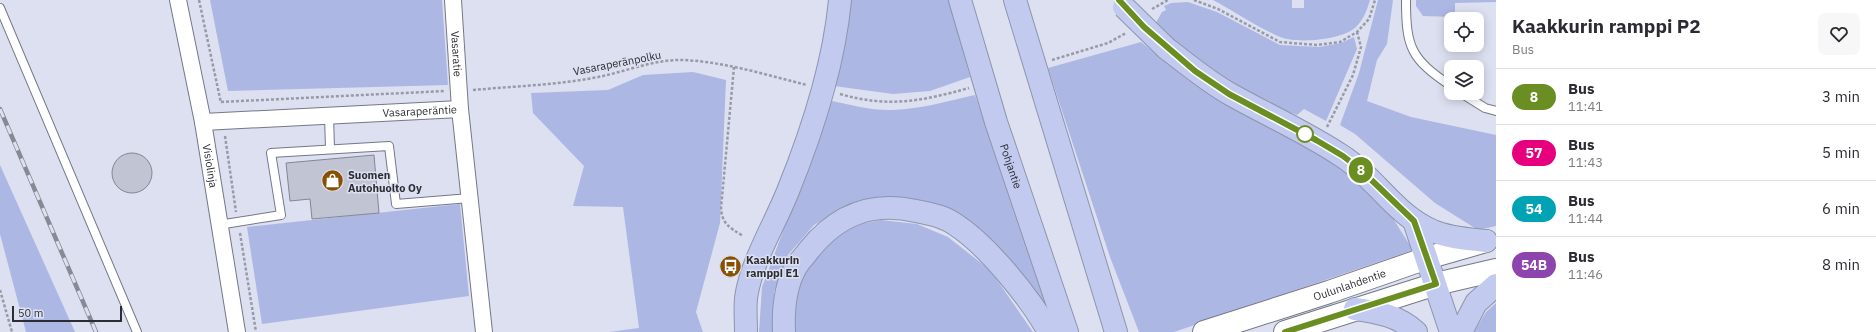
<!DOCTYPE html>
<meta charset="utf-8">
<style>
:root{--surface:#fff;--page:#f7f7f7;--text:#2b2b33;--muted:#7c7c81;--line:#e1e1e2}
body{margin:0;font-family:"IBM Plex Sans",sans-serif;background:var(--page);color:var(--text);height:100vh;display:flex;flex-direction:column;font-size:15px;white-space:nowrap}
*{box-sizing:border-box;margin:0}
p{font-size:13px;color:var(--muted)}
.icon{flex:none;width:22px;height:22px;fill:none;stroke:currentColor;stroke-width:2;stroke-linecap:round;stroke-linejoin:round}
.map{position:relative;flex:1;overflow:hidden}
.sheet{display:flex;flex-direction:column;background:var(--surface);width:380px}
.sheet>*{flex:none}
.badge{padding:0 8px;border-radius:13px;font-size:14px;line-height:26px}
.tools{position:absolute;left:1444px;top:12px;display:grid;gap:8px}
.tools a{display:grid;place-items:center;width:40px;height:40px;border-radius:8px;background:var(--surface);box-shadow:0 2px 10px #0003;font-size:20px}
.scale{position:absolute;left:12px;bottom:10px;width:110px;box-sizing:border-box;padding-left:4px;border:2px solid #2c2d33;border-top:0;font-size:11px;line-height:14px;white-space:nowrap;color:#2c2d33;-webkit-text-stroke:3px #dce0f0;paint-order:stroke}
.map>.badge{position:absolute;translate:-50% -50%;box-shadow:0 0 0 2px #fff}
.round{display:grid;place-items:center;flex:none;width:42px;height:42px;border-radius:8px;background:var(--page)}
.headline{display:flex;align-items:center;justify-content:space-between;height:68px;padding:0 16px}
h1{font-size:19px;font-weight:700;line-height:30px}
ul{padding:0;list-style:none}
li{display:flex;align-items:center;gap:12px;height:56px;padding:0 16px;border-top:1px solid var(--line)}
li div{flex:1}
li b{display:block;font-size:15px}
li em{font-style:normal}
li .badge{min-width:44px;font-weight:700;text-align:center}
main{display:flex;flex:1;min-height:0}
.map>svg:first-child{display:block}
</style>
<main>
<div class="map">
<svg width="1496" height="332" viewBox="0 0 1496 332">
<rect width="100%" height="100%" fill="#dce0f0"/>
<g fill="#adb7e4">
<path d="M210,0H442L448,85L228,91Z"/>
<path d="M848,0H949L970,77L930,91L893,94L834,86Z"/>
<path d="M1213,0H1292V8H1304V0H1370C1367,10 1364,19 1356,27C1343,40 1297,44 1280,37C1257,27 1235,12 1213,0Z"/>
<path d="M1378,0H1393L1387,44L1377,60L1367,101L1411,117L1496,135V226L1478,230L1435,203L1355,134L1340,125L1359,73Z"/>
<path d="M1416,0H1496V2L1455,3V17L1423,16L1416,6Z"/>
<path d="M1188,2L1217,12L1280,45L1319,47L1341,43L1354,37L1357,49L1326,121L1304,109L1297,115L1265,103L1197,63L1154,26L1162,12L1166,10L1164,6L1171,3Z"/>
<path d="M1141,42L1188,80L1337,164L1385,206L1413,250L1174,332H1139L1110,257L1048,68Z"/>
<path d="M693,72L726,80L720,223L696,312L703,332H609L639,328L623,207L573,206L584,166L533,113L531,93L608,90L643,75Z"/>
<path d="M975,95L1054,328L971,226L848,206L814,225L788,255L774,292V332H759L762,287L832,101C852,105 873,111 893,110C921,109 948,101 975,95Z"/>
<path d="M0,165L75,332H26L0,234Z"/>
<path d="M460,204L469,296L262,324L247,227Z"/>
<path d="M881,220L917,224L948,237L990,270L1033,332H794L793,311L806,266L826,243L851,226Z"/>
<path d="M1496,303V332H1474L1486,312Z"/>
</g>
<g fill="#c0c4d3" stroke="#838794">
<circle cx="132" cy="173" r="20"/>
<path d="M374,155L379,213L312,219L310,199L290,201L286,163Z"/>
</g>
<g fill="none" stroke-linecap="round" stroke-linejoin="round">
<defs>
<g id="service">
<path d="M1406,0C1406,48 1411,59 1451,86"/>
<path d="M0,8L137,332"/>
<path d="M1461,93L1485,108L1496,111"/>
<path d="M329,115L330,149"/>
<path d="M218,225L281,215L271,153L389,146L396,204L470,198"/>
</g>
<g id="minor">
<path id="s1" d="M178,0L203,122L237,332"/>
<path id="s2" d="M453,0L460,109"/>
<path id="s3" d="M203,122L460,109L484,332"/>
</g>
<g id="secondary">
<path id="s4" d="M1204,332L1329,292L1427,258L1486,241"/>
<path d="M1285,332L1436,284L1496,270"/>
</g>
<g id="motorway">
<path id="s5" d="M960,0L996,122L1067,332"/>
<path d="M1015,0L1116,332"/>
<path d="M1166,48C1187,64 1207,81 1230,94C1267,115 1306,132 1342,156C1375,177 1396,216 1433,231C1449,238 1468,239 1486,241"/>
<path d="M1414,221L1451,332"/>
<path d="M1355,309C1378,312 1399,316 1416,332"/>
<path d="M746,332C746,321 745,309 746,298C751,262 775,224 788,191C812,132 834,64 840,0"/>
<path d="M784,332C783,311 785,286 796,267C799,261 805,256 809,250C837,215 871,201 916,211C930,214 944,216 956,225C988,246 1030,298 1049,332"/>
<path d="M1461,332L1476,303L1496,285"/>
</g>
</defs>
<use href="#service" stroke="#747886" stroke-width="10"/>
<use href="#minor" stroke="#747886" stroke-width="18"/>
<use href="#secondary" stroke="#747886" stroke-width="24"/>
<use href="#motorway" stroke="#8e94ad" stroke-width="24"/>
<g stroke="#989ba7" stroke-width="2.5" stroke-dasharray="3 2" stroke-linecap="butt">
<path d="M199,0L221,103"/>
<path d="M1194,0L1218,9L1280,42L1317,45L1340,42L1357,32L1369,19L1375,0"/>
<path d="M1152,9L1168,0"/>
<path d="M1052,60L1108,43L1126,33"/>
<path d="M734,67L721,208C722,224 729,227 743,236"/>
<path d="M473,90C516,86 561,85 603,76C630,70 656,59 684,60C725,62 767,75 807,85"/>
<path d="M840,94C888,108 922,101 969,88"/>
<path d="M221,102L444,91"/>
<path d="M1327,127L1353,75L1361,47L1357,32"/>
<path d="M225,136L236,212"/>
<path d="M240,233L256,332"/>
<path d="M0,290L12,332"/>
</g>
<use href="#service" stroke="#fff" stroke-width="8"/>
<use href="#minor" stroke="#fff" stroke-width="16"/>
<use href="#secondary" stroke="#fff" stroke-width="22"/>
<use href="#motorway" stroke="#c2cbef" stroke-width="22"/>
<defs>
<path id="rail" d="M0,109L96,332"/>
</defs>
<use href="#rail" stroke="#878a95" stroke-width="4.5"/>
<use href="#rail" stroke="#dce0f0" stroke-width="3" stroke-dasharray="9" stroke-linecap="butt"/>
<defs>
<path id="motorway-bridge" d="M1124,7L1166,48"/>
</defs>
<use href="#motorway-bridge" stroke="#8e94ad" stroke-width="24" stroke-linecap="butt"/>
<use href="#motorway-bridge" stroke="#c2cbef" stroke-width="22"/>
</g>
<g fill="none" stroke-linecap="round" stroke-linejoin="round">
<defs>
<path id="line" d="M1119,0L1144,27L1195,71L1229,94L1316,140L1343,156L1361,170L1414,221L1436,284L1285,332"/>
</defs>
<use href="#line" stroke="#fff" stroke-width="9"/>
<use href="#line" stroke="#6b8e23" stroke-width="6"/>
</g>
<defs>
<symbol id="shop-disc" viewBox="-11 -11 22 22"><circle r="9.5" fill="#895004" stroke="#dce0f0"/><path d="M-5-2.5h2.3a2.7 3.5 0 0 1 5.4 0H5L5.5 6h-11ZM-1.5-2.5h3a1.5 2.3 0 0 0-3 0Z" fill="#fff"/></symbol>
<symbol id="bus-disc" viewBox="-11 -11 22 22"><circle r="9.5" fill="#895004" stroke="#dce0f0"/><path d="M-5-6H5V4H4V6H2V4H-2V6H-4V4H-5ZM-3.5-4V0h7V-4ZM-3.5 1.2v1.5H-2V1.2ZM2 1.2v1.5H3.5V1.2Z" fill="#fff"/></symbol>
</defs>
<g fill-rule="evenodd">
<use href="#shop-disc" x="320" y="168" width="25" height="25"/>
<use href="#bus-disc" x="718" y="254" width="25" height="25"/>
</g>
<circle fill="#fff" stroke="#6b8e23" stroke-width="2" cx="1305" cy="134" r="8"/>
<g text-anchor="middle" stroke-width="3" stroke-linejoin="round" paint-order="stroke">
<g font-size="11" fill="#2c2d33" stroke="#dce0f0">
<text dy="4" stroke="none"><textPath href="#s2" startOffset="54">Vasaratie</textPath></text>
<text transform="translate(617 63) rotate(-11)" y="4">Vasaraperänpolku</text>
<text dy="4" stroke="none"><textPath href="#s3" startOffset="217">Vasaraperäntie</textPath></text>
<text dy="4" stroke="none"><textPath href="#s1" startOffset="169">Visiolinja</textPath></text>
<text dy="4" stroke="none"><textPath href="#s5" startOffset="174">Pohjantie</textPath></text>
<text dy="4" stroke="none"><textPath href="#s4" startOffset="153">Oulunlahdentie</textPath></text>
</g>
<g font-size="11" font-weight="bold" fill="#2c2d33" stroke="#dce0f0" text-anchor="start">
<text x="348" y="179">Suomen<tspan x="348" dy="13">Autohuolto Oy</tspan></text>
<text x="746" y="264">Kaakkurin<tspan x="746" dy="13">ramppi E1</tspan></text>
</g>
</g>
</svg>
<div class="tools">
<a><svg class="icon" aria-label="locate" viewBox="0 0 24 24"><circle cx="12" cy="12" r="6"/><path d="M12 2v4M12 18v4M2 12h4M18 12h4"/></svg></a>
<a><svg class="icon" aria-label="layers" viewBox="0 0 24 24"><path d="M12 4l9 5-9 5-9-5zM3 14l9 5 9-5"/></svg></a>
</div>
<div class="scale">50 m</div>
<b class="badge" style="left:1361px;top:170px;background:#6b8e23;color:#fff">8</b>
</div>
<section class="sheet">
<div class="headline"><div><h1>Kaakkurin ramppi P2</h1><p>Bus</p></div><a class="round"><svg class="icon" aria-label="heart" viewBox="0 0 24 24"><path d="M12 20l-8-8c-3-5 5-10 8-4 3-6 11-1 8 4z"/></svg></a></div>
<ul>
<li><span class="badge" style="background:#6b8e23;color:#fff">8</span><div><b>Bus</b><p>11:41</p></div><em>3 min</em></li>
<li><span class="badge" style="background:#e6007e;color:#fff">57</span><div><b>Bus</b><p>11:43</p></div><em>5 min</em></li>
<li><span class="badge" style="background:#00a3b4;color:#fff">54</span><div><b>Bus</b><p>11:44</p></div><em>6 min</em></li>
<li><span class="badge" style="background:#8e44ad;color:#fff">54B</span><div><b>Bus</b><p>11:46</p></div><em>8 min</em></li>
</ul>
</section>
</main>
